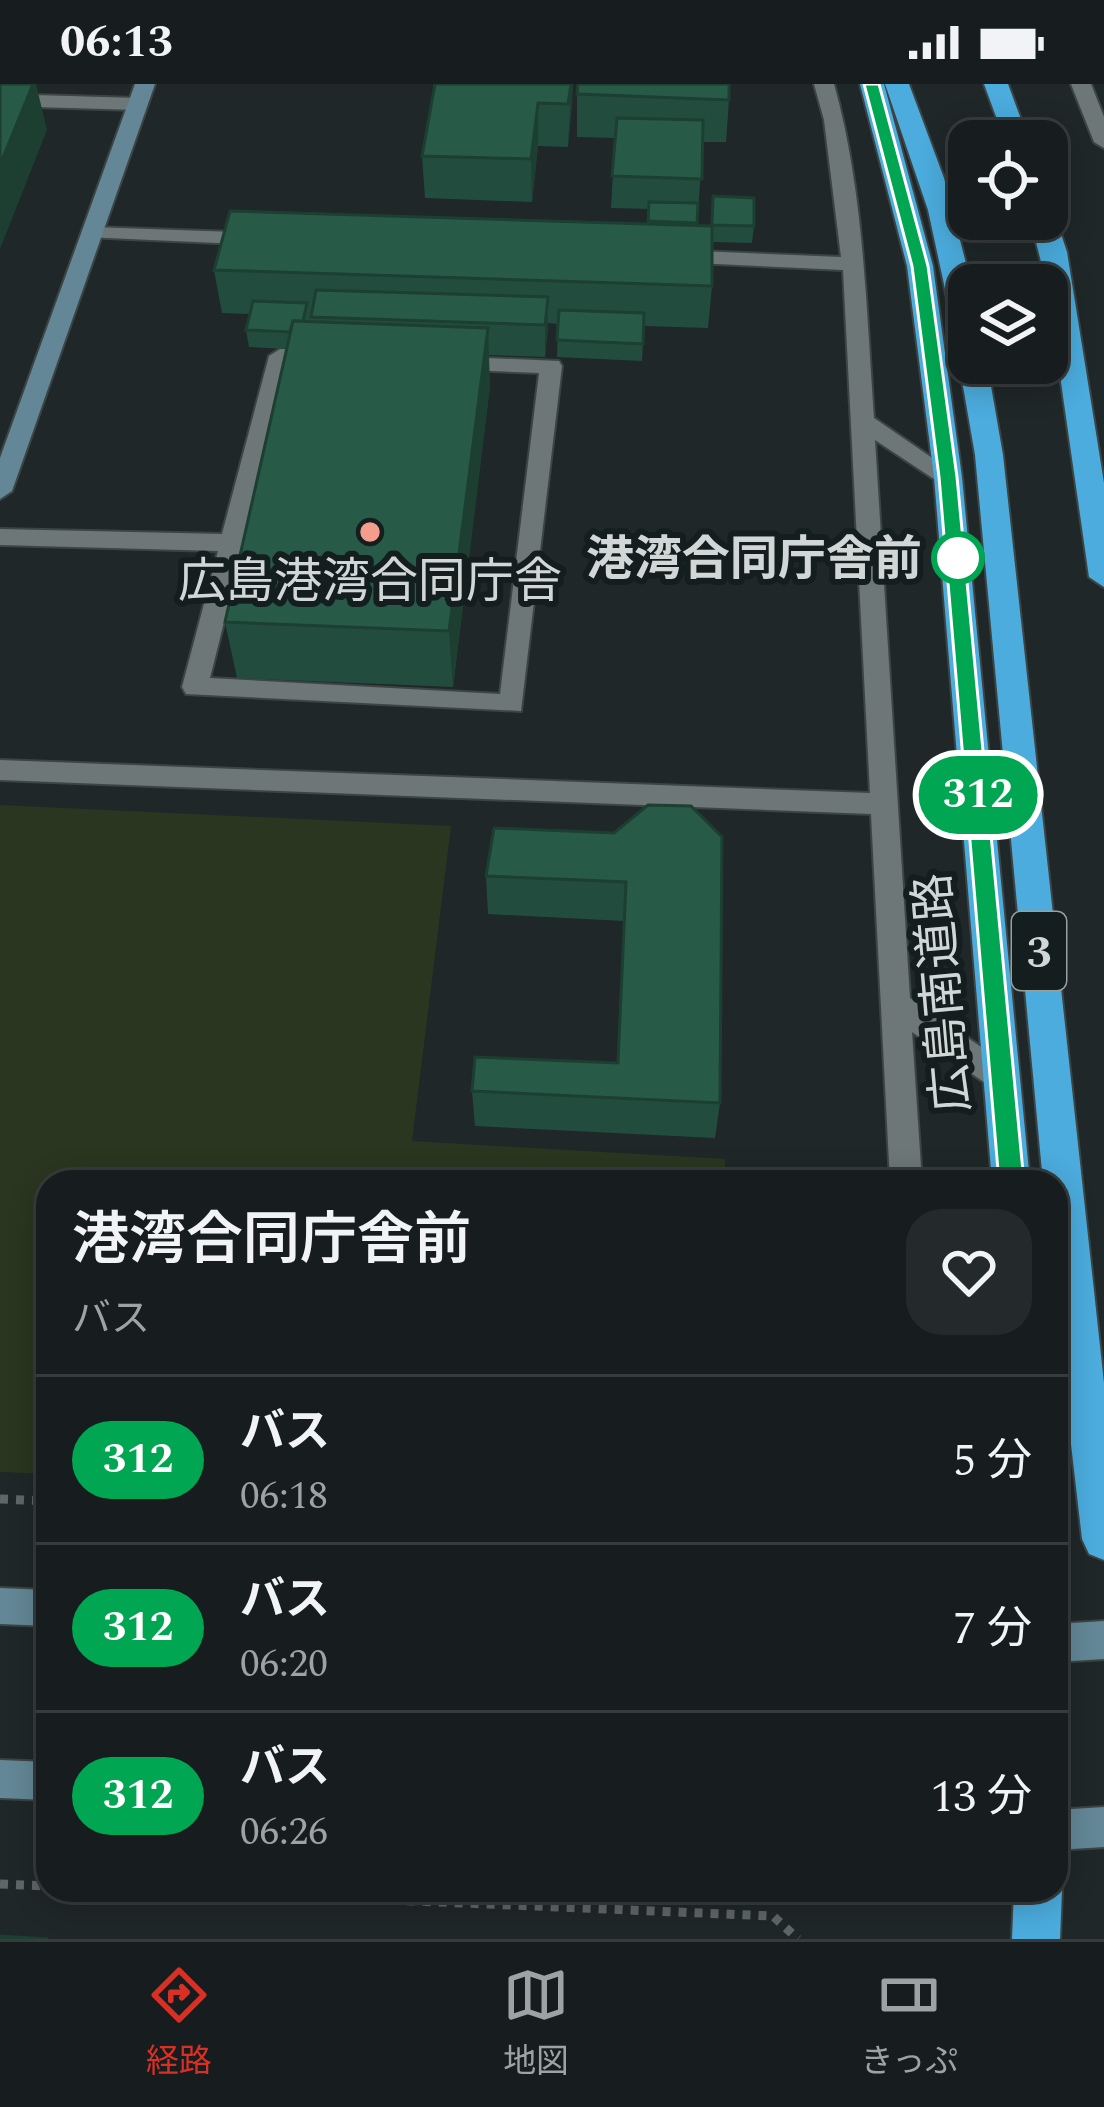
<!DOCTYPE html>
<html lang="ja">
<meta charset="utf-8">
<style>
:root{--surface:#171d1e;--page:#242a2b;--text:#f1f3f6;--muted:#9ea2a4;--line:#363b3c;--accent:#d93025}
body{margin:0;font-family:Spectral,"Noto Sans JP",serif;background:var(--page);color:var(--text);height:100vh;display:flex;flex-direction:column;font-size:45px;white-space:nowrap}
*{box-sizing:border-box;margin:0}
p{font-size:39px;color:var(--muted)}
.icon{flex:none;width:66px;height:66px;fill:none;stroke:currentColor;stroke-width:2;stroke-linecap:round;stroke-linejoin:round}
.map{position:relative;flex:1;overflow:hidden}
.sheet{position:absolute;left:36px;top:1086px;width:1032px;height:732px;display:flex;flex-direction:column;background:var(--surface);border-radius:36px;box-shadow:0 6px 30px #0003,0 0 0 3px var(--line)}
.sheet>*{flex:none}
.badge{padding:0 24px;border-radius:39px;font-size:42px;line-height:78px}
.buttons{position:absolute;left:948px;top:36px;display:grid;gap:24px}
.buttons a{display:grid;place-items:center;width:120px;height:120px;border-radius:24px;background:var(--surface);box-shadow:0 6px 30px #0003,0 0 0 3px var(--line);font-size:60px}
.map>.badge{position:absolute;translate:-50% -50%;box-shadow:0 0 0 6px #fff}
.round{display:grid;place-items:center;flex:none;width:126px;height:126px;border-radius:36px;background:var(--page)}
.overview{display:flex;align-items:center;justify-content:space-between;height:204px;padding:0 36px}
h1{font-size:57px;font-weight:600;line-height:90px}
ul{padding:0;list-style:none}
li{display:flex;align-items:center;gap:36px;height:168px;padding:0 36px;border-top:3px solid var(--line)}
li div{flex:1}
li b{display:block;font-size:45px}
li em{font-style:normal}
li .badge{min-width:132px;font-weight:700;text-align:center}
.status{display:flex;justify-content:space-between;align-items:center;height:84px;padding:0 60px;background:var(--surface);direction:ltr}
.status svg{height:33px;fill:currentColor}
.dock{display:flex;justify-content:space-around;align-items:center;height:168px;border-top:3px solid var(--line);background:var(--surface);font-size:33px;color:var(--muted)}
.dock a{display:grid;justify-items:center;gap:6px}
.dock .selected{color:var(--accent)}
.map>svg:first-child{display:block}
</style>
<div class="status"><b>06:13</b><svg viewBox="0 0 49 12"><path d="M0 12V9h3v3zM5 12V6h3v6zM10 12V3h3v9zM15 12V0h3v12zM26 1h20v11H26zM47 4h2v5h-2z"/></svg></div>
<div class="map">
<svg width="1104" height="1855" viewBox="0 0 1104 1855">
<rect width="100%" height="100%" fill="#1f2728"/>
<path fill="#2a3620" d="M0,721L451,742L412,1057L725,1075V1098H48V1390L0,1388Z"/>
<g fill="none" stroke-linecap="round" stroke-linejoin="round">
<defs>
<g id="lane">
<path d="M0,10L138,14L148,20L138,26L0,22Z"/>
<path d="M280,265L559,277L562,282L521,627L186,610L182,603L218,467L0,461V445L222,450L269,272ZM289,279L539,289L500,610L210,594Z"/>
</g>
<g id="street">
<path d="M814,0H834C864,107 866,223 874,334L960,393L956,399H940L875,356L910,914L1013,985L1017,994L1013,1003L1002,1007L991,1003L912,948L922,1098H890L871,730L0,696V676L870,709L843,186L674,178L663,172L674,166L841,173L824,36Z"/>
<path d="M1071,0H1091L1104,33V64L1094,58Z"/>
<path d="M92,143L260,149L271,155L260,161L85,153V145Z"/>
</g>
<g id="secondary">
<path d="M135,0H155L12,407L0,415V374Z"/>
<path d="M0,1504L48,1506V1542L0,1540Z"/>
<path d="M1104,1537V1575L1056,1578V1540Z"/>
<path d="M0,1676L48,1678V1716L0,1714Z"/>
<path d="M1104,1723V1763L1056,1766V1726Z"/>
</g>
<g id="highway">
<path d="M860,0H884L933,182L962,393L1030,1098H992L934,393L907,182Z"/>
<path d="M885,0H909L944,94L969,191V264L956,256L928,126Z"/>
<path d="M984,0H1008L1029,57H1005Z"/>
<path d="M1047,128L1056,135L1067,168L1104,399V503L1089,493L1047,201L1030,135H1047Z"/>
<path d="M969,272V279H987L1003,371L1104,1299V1476L1089,1470L1082,1455L1056,1231V1098H1043L975,371L959,279Z"/>
<path d="M1056,1792L1062,1806L1060,1855H1012L1014,1806H1056Z"/>
</g>
</defs>
<use href="#lane" stroke="#3c4444" stroke-width="4"/>
<use href="#street" stroke="#3c4444" stroke-width="4"/>
<use href="#secondary" stroke="#3c4444" stroke-width="4"/>
<use href="#highway" stroke="#3c4444" stroke-width="4"/>
<g stroke="#5f6667" stroke-width="9" stroke-dasharray="8 8" stroke-linecap="butt">
<path d="M0,1415L48,1417"/>
<path d="M0,1800L48,1802"/>
<path d="M151,1806L773,1832L798,1855"/>
</g>
<use href="#lane" fill="#6d7777" fill-rule="evenodd"/>
<use href="#street" fill="#6d7777" fill-rule="evenodd"/>
<use href="#secondary" fill="#638796" fill-rule="evenodd"/>
<use href="#highway" fill="#4bacdd" fill-rule="evenodd"/>
</g>
<g fill="#224d3e">
<path d="M435,0H573L568,63L538,62L532,118L425,114L422,72Z"/>
<path d="M577,10L729,16L726,58H703L697,142H711L713,112L754,142L752,159L712,158V202L708,244L644,242L642,277L557,273L558,240L548,239L545,273L488,271L490,302L453,603L237,594L225,538L287,265L249,263L246,246L250,230L222,229L214,186L648,140L649,125L611,124L615,54L577,53Z"/>
<path d="M614,749L720,1019L715,1054L475,1042L472,1007L618,979L624,837L488,830L486,792Z"/>
</g>
<g fill="#1c3f32">
<path d="M33,0H36L47,46L0,165V81Z"/>
<path d="M571,0H573L572,23L568,63Z"/>
<path d="M538,19V62L532,118L531,75Z"/>
<path d="M548,213V245L545,273V241Z"/>
<path d="M488,244L490,302L453,603L449,547Z"/>
</g>
<g fill="#285a48" stroke="#1c3f32" stroke-width="3">
<path d="M0,0H33L0,81Z"/>
<path d="M435,0H571L568,20L538,19L531,75L422,72Z"/>
<path d="M578,0H729V16L577,10Z"/>
<path d="M617,34L703,36L702,95L612,92Z"/>
<path d="M713,112L754,114V142L712,141Z"/>
<path d="M649,118L698,119L697,139L648,137Z"/>
<path d="M230,127L712,142V202L214,186Z"/>
<path d="M316,206L548,213L545,241L311,233Z"/>
<path d="M253,217L307,219L303,237H293L290,248L246,246Z"/>
<path d="M559,226L644,229L643,260L557,256Z"/>
<path d="M293,237L488,244L449,547L225,538Z"/>
<path d="M648,721L691,722L722,753L720,1019L472,1007L475,973L618,979L626,798L486,792L494,744L614,749Z"/>
<path d="M0,1852L48,1855H0Z"/>
</g>
<path fill="#00a651" stroke="#fff" stroke-width="3" d="M864,0H879L928,182L957,393L1024,1098L1011,1109L999,1098L939,393L912,182Z"/>
<circle fill="#f49d8d" stroke="#151e1e" stroke-width="4.5" cx="370" cy="448" r="12"/>
<circle fill="#fff" stroke="#00a651" stroke-width="6" cx="958" cy="474" r="24"/>
<g text-anchor="middle" stroke-width="12" stroke-linejoin="round" paint-order="stroke">
<rect fill="#151e1e" stroke="#99a0a0" stroke-width="3" x="1012" y="828" width="54" height="78" rx="9"/>
<g font-size="45" font-weight="bold" fill="#d1d7d7">
<text x="1039" y="883">3</text>
</g>
<g font-size="48" font-weight="bold" fill="#d1d7d7" stroke="#151e1e" text-anchor="end">
<text x="922" y="491">港湾合同庁舎前</text>
</g>
<g font-size="48" fill="#d1d7d7" stroke="#151e1e">
<text x="370" y="513">広島港湾合同庁舎</text>
</g>
<g font-size="48" fill="#d1d7d7" stroke="#151e1e">
<text transform="translate(941 909) rotate(-95)" y="17">広島南道路</text>
</g>
</g>
</svg>
<div class="buttons">
<a><svg class="icon" aria-label="locate" viewBox="0 0 24 24"><circle cx="12" cy="12" r="6"/><path d="M12 2v4M12 18v4M2 12h4M18 12h4"/></svg></a>
<a><svg class="icon" aria-label="layers" viewBox="0 0 24 24"><path d="M12 4l9 5-9 5-9-5zM3 14l9 5 9-5"/></svg></a>
</div>
<b class="badge" style="left:978px;top:711px;background:#00a651;color:#fff">312</b>
<section class="sheet">
<div class="overview"><div><h1>港湾合同庁舎前</h1><p>バス</p></div><a class="round"><svg class="icon" aria-label="heart" viewBox="0 0 24 24"><path d="M12 20l-8-8c-3-5 5-10 8-4 3-6 11-1 8 4z"/></svg></a></div>
<ul>
<li><span class="badge" style="background:#00a651;color:#fff">312</span><div><b>バス</b><p>06:18</p></div><em>5 分</em></li>
<li><span class="badge" style="background:#00a651;color:#fff">312</span><div><b>バス</b><p>06:20</p></div><em>7 分</em></li>
<li><span class="badge" style="background:#00a651;color:#fff">312</span><div><b>バス</b><p>06:26</p></div><em>13 分</em></li>
</ul>
</section>
</div>
<nav class="dock">
<a class="selected"><svg class="icon" aria-label="directions" viewBox="0 0 24 24"><path d="M12 3l9 9-9 9-9-9zM9 14v-3h6M13 9l2 2-2 2"/></svg>経路</a>
<a><svg class="icon" aria-label="map" viewBox="0 0 24 24"><path d="M3 6l6-2 6 2 6-2v14l-6 2-6-2-6 2zM9 4v14M15 6v14"/></svg>地図</a>
<a><svg class="icon" aria-label="tickets" viewBox="0 0 24 24"><path d="M3 7h18v10H3zM15 7v10"/></svg>きっぷ</a>
</nav>
